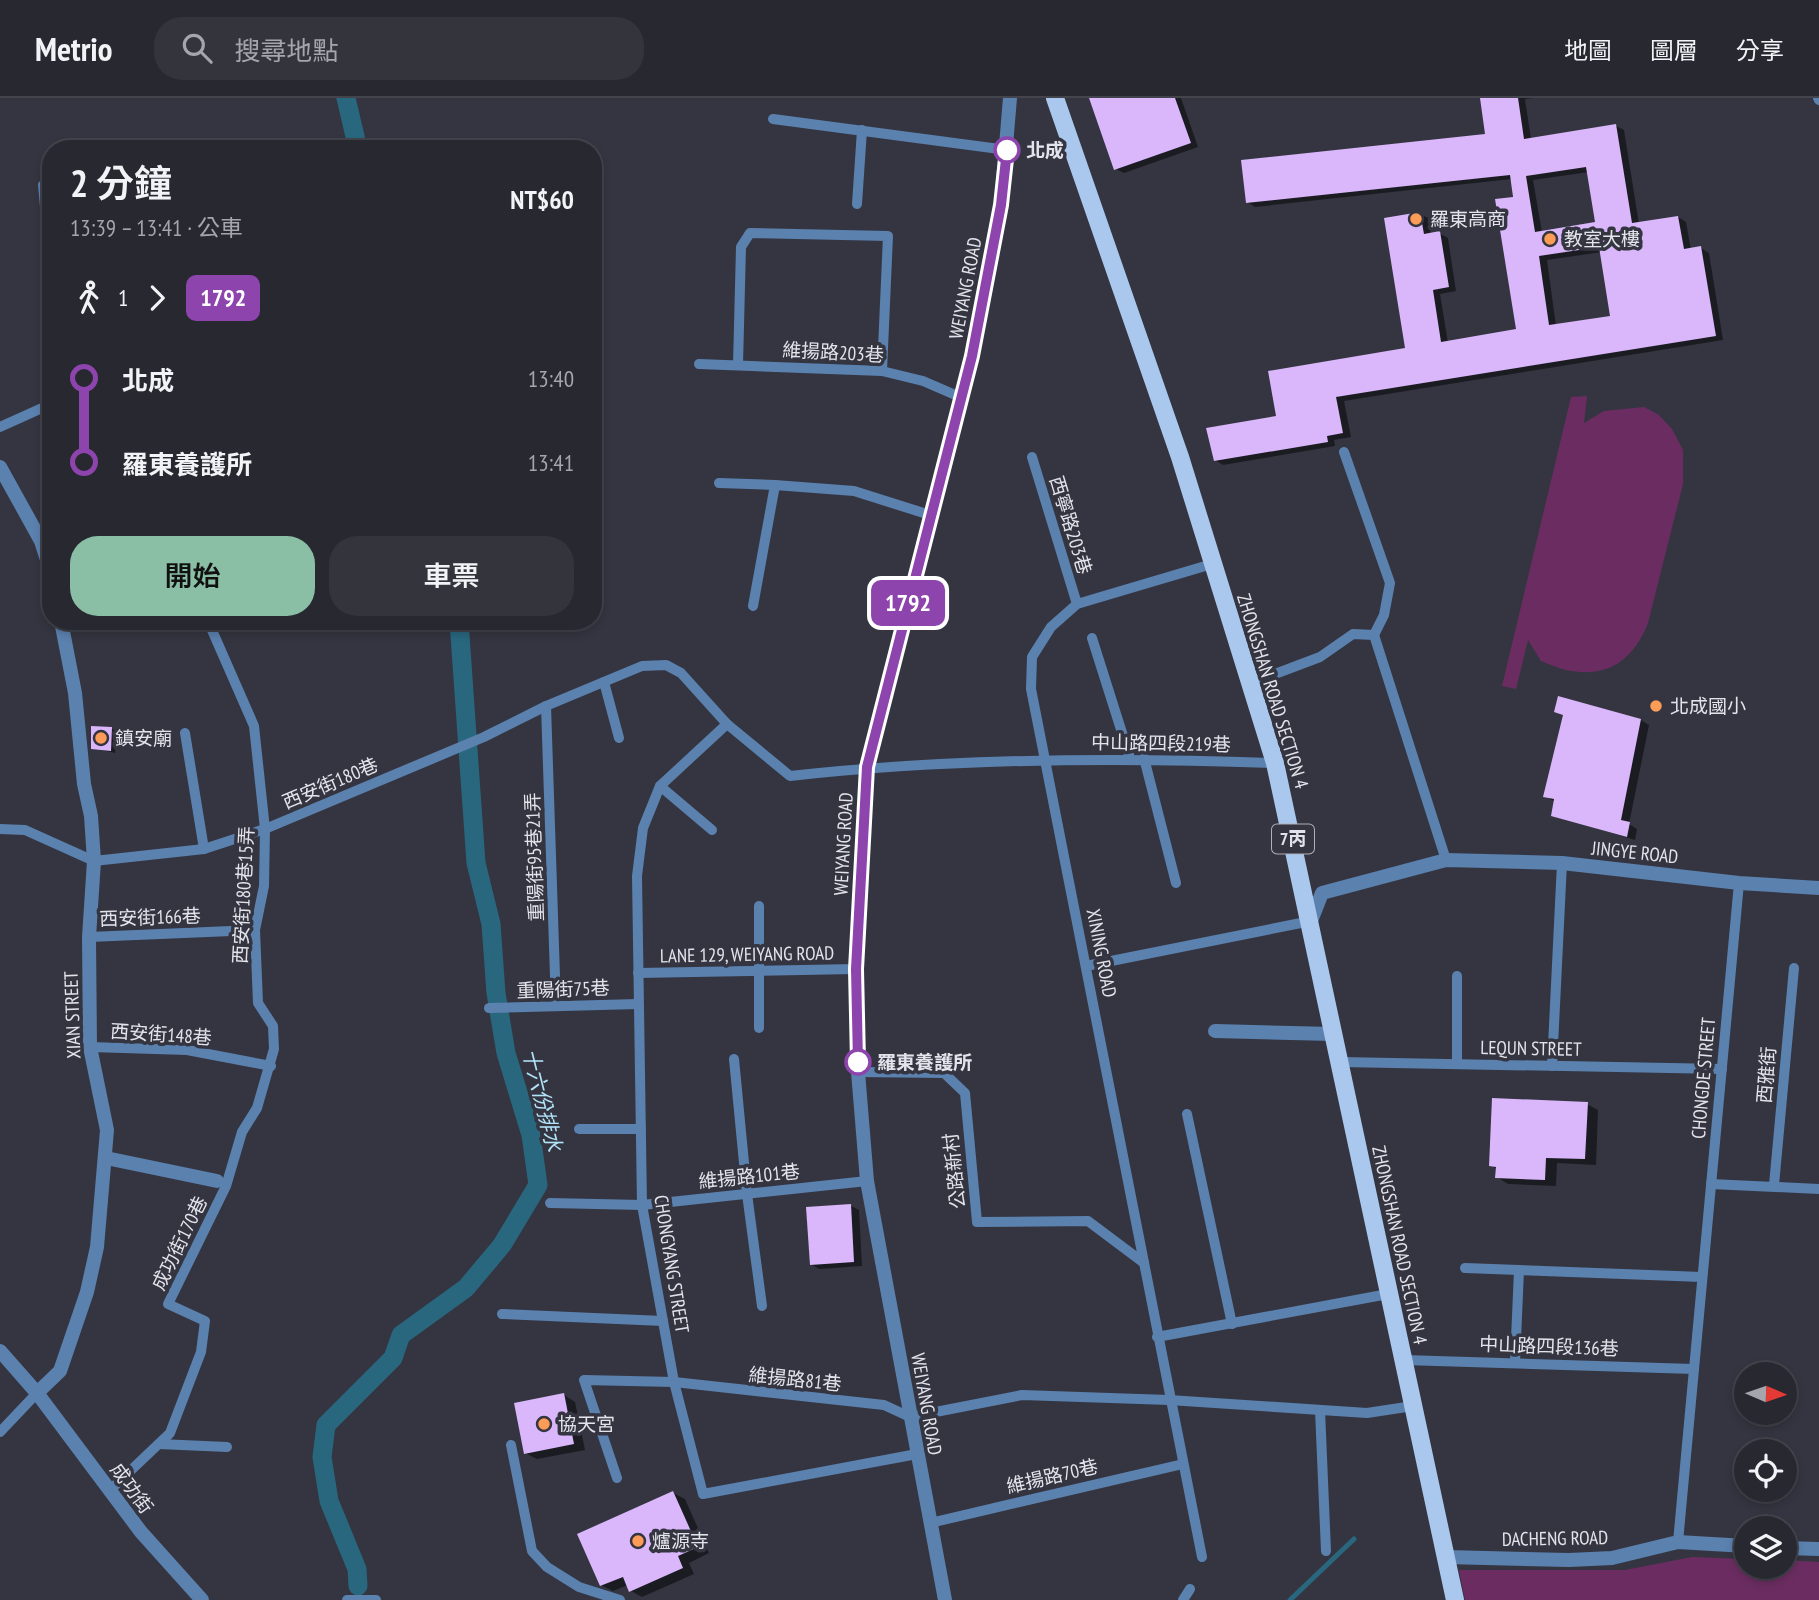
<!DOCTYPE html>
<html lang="zh-TW">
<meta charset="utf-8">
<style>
:root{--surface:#272830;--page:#33343c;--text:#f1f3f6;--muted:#a4a6ab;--line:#43444c;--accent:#8abfa5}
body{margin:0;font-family:"PT Sans Narrow","Noto Sans TC",sans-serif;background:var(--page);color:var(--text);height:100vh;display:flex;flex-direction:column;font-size:26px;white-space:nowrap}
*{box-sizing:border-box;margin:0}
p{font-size:23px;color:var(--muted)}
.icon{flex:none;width:38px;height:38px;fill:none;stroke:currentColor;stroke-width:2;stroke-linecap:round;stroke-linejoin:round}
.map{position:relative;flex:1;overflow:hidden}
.panel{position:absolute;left:42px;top:42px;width:560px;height:490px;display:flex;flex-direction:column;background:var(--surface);border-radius:28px;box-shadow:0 4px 10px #0003,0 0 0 2px var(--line)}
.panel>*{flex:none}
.badge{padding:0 14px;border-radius:10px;font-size:24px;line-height:46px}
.needle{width:46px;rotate:92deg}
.tools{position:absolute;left:1734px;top:1264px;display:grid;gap:14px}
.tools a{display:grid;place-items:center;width:63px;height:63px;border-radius:50%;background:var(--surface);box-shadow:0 4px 10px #0003,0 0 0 2px var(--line);font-size:35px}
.map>.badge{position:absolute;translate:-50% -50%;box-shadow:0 0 0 4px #fff}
.legs{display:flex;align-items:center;gap:10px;height:77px;padding:0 28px;font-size:23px}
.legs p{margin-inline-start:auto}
.overview{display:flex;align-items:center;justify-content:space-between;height:119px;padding:0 28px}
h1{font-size:38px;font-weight:600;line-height:52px}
.button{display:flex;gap:14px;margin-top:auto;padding:14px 28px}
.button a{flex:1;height:80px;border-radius:28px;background:var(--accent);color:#111;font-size:28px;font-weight:600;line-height:80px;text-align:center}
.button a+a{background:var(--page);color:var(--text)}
ul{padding:0 28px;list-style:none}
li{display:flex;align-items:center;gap:24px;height:84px;font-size:26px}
li i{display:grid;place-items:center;width:10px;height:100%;margin:0 9px;background:currentColor}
li i::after{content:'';width:18px;height:18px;margin:-9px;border:5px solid;border-radius:50%;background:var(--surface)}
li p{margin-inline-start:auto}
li:first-child i{background:linear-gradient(#0000 50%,currentColor 0)}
li:last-child i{background:linear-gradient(currentColor 50%,#0000 0)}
header{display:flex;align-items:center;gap:42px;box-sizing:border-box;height:98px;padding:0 35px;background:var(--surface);border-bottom:2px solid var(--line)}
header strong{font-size:33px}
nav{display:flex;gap:38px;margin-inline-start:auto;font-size:24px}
.search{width:490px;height:63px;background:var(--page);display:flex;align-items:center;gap:18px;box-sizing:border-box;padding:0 24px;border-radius:28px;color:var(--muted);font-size:26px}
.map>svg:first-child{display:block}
</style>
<header>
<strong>Metrio</strong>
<div class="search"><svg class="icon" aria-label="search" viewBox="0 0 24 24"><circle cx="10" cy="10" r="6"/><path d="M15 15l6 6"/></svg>搜尋地點</div>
<nav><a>地圖</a><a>圖層</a><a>分享</a></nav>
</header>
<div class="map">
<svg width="1819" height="1502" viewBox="0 0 1819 1502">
<rect width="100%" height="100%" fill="#343540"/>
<g fill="#6b2d61">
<path d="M1587,298L1584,325L1604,313L1644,309L1659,317L1672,331L1683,352V386L1648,525C1628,576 1589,585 1541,563L1528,542L1516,591L1502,588L1571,299Z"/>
<path d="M1692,1459L1746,1461V1468H1785V1462L1819,1464V1502H1465L1459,1472H1625Z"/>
</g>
<g fill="#0007" fill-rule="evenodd">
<path d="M1091,0H1181L1198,49L1124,75L1116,71Z"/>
<path d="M1482,0H1534L1525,1L1531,41L1616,28L1624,32L1639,126L1678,119L1686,124L1691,152L1701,150L1709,155L1723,242L1344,303L1351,339L1334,342L1335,348L1223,367L1215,362L1278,320L1407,251L1420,116L1428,120L1431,137L1439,135L1448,140L1456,193L1440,196L1448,245L1518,233L1512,81L1255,109L1247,104L1487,38ZM1589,74L1597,125L1542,134L1533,82ZM1602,154L1612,219L1556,228L1547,162Z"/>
<path d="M1565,618L1641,622L1649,627L1629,726L1637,731L1635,742L1553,717L1555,704L1545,698Z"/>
<path d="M112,631L117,633L115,655L93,650Z"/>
<path d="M1587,1006L1598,1012L1596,1067L1557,1065L1556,1088L1508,1086L1497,1079V1071L1491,1067Z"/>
<path d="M851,1108L859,1112L862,1168L819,1171L811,1166Z"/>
<path d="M564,1297L575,1304L585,1352L537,1361L525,1355Z"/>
<path d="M673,1395L685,1401L709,1455L689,1465L694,1476L642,1499L631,1493L628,1487L613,1493L601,1487Z"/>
</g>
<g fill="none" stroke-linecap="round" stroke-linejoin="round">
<path stroke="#29677f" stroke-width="5" d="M1290,1502L1354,1441"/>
<g stroke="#29677f" stroke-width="19">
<path d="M346,0L358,51"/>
<path d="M358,1488L357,1471L329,1403L322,1359L326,1327L393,1260L401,1237L466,1190L502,1147L538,1087L531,1037L506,955L496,895L491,826L476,765L459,523"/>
</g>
</g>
<g fill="#d9b7fa" fill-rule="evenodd">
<path d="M1089,0H1175L1191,45L1114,72Z"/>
<path d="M1480,0H1518L1524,41L1616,26L1632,125L1678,118L1684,151L1701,148L1716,238L1336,299L1343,335L1327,338L1328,344L1214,363L1206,330L1276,318L1268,273L1405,250L1384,120L1420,114L1424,136L1440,133L1449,189L1433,192L1441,244L1516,231L1495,101L1513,99L1510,77L1246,105L1241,62L1485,36ZM1586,69L1595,124L1535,134L1526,78ZM1599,149L1610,218L1549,227L1539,158Z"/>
<path d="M1558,598L1641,621L1621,722L1630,724L1627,739L1551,718L1554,701L1543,699L1563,617L1554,614Z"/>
<path d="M91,628L112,629L111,653L91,651Z"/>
<path d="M1492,1000L1588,1004L1585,1061L1546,1060L1545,1082L1495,1080L1496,1069L1489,1068Z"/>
<path d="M851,1106L854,1164L810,1167L806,1109Z"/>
<path d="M564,1295L574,1346L524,1356L514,1305Z"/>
<path d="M673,1393L698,1449L678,1458L683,1470L629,1494L623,1479L600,1488L577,1436Z"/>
</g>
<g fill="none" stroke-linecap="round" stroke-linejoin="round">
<g stroke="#5b81af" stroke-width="10">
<path d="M1818,0L1819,2"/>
<path d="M773,21L1007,52"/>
<path d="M43,87L51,174"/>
<path d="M857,106L862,32"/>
<path d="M699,266L882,273L923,283L960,299"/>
<path d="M738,267L741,149L750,135L888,138L882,273"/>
<path d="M0,329L51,306"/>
<path d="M1344,354L1390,485L1384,517L1374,537"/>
<path d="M1032,359L1077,506"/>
<path d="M719,385L775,387"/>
<path d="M753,508L775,387L854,393L930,417"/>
<path d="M1374,537L1446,762"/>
<path d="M1092,540L1130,660"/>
<path d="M604,584L619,640"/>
<path d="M1251,585L1320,559L1353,536L1374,537"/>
<path d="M546,608L556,908"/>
<path d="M727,626L660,688L643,730L637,778L642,1107L674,1284L703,1396L917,1356"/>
<path d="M185,635L204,751"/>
<path d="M1144,660L1176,785"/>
<path d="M660,688L712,732"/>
<path d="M0,731L25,732L94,763L204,751L265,731L484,639L546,608L642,568L666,567L681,575L727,626L790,678C952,660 1113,659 1275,665"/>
<path d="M759,808V930"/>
<path d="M89,839L255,832"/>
<path d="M1086,868L1311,823"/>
<path d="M638,875L856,871"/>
<path d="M489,910L638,906"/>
<path d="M90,949L187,952L271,968"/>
<path d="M734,961L747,1096L762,1208"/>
<path d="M1340,964L1722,971"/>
<path d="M1457,966V878"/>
<path d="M1552,968L1562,765"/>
<path d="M858,974L944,975L965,995L977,1124L1088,1123L1144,1165"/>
<path d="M1187,1016L1232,1226"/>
<path d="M579,1031H641"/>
<path d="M1711,1086L1819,1091"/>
<path d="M1774,1087L1794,870"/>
<path d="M550,1105L642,1107L867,1083"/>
<path d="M1465,1170L1519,1172"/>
<path d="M502,1216L663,1223"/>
<path d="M1157,1239L1388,1196"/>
<path d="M1404,1262L1694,1271"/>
<path d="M1515,1264L1519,1172L1702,1179"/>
<path d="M1320,1312L1326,1453"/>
<path d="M0,1334L37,1295"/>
<path d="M159,1346L227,1349"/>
<path d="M511,1347L532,1453L547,1469L579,1489L620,1502"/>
<path d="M617,1380L584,1282L674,1284L884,1307L910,1319L1022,1297L1169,1302L1367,1315L1413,1308"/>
<path d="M110,1392L170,1335L201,1254L205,1223L168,1206L226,1088L242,1034L257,1010L274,951L273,928L258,905L255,832L264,788L265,731L254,628L208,523"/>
<path d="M930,1425L1183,1366"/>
<path d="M1678,1444L1739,785"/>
<path d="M1202,1459L1031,591L1032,559L1051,529L1077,506L1212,466"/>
<path d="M347,1502H376"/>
<path d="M1183,1502L1190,1491"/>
</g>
<g stroke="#5b81af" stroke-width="14">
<path d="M1311,823L1322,795L1446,762L1562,765L1739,785L1819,790"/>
<path d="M1215,933L1333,936"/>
<path d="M106,1060L217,1083"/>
<path d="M0,1253L37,1295"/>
<path d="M1785,1450L1819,1451"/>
<path d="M1445,1459L1569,1462L1612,1460L1678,1444L1746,1448"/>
<path d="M945,1502L867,1083L858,974L856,871L867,669L972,258L1001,107L1010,0"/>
</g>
<g stroke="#5b81af" stroke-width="14">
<path d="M0,369L41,443L51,474"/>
<path d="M61,523L75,595L84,686L91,718L94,763L89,839L90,949L107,1032L97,1149L87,1194L60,1273L37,1295L141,1434L202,1502"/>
</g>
<path stroke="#aac8ee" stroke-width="18" d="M1055,0L1180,359L1275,665L1455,1502"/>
</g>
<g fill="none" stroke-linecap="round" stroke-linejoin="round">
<defs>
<path id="line-1" d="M858,964L856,871L867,669L972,258L1001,107L1007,52"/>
</defs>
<use href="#line-1" stroke="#fff" stroke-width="16"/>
<use href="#line-1" stroke="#8e44ad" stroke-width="10"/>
</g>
<g fill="#fff" stroke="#8e44ad" stroke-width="3.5">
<circle cx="1007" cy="52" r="12"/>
<circle cx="858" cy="964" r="12"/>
</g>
<g fill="#fd9c57" stroke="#343540" stroke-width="2.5">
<circle cx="1416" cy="121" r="7"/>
<circle cx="1550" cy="141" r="7"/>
<circle cx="1656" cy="608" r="7"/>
<circle cx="101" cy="640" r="7"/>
<circle cx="544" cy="1326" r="7"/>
<circle cx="638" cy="1443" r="7"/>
</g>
<g text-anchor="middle" stroke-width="7" stroke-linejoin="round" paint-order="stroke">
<rect fill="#343540" stroke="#aeb0b8" stroke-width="2" x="1272" y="726.5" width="42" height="29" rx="5"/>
<g font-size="18" font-weight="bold" fill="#e3e4eb">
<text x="1293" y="747">7丙</text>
</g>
<g font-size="19" font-weight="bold" fill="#e3e4eb" stroke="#343540" text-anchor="start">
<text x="1026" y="59">北成</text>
<text x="877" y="971">羅東養護所</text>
</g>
<g font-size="19" fill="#e3e4eb" stroke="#343540" text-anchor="start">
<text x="1430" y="128">羅東高商</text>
<text x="1564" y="148">教室大樓</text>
<text x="1670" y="615">北成國小</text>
<text x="115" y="647">鎮安廟</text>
<text x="558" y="1333">協天宮</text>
<text x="652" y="1450">爐源寺</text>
</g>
<g font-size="19" fill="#e3e4eb" stroke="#343540">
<text transform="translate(965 190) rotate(-79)" y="7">WEIYANG ROAD</text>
<text transform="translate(833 254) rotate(3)" y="7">維揚路203巷</text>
<text transform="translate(1071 427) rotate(73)" y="7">西寧路203巷</text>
<text transform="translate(1273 593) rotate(73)" y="7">ZHONGSHAN ROAD SECTION 4</text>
<text transform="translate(1161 645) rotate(1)" y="7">中山路四段219巷</text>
<text transform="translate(330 685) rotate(-23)" y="7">西安街180巷</text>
<text transform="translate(843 746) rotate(-87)" y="7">WEIYANG ROAD</text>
<text transform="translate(1635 754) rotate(6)" y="7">JINGYE ROAD</text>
<text transform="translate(534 759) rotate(-92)" y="7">重陽街95巷21弄</text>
<text transform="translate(243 797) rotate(-87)" y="7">西安街180巷15弄</text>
<text transform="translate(150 819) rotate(-2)" y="7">西安街166巷</text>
<text transform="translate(1102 855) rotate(79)" y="7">XINING ROAD</text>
<text transform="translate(747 856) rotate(-1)" y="7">LANE 129, WEIYANG ROAD</text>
<text transform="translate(563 891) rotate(-2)" y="7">重陽街75巷</text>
<text transform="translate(72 917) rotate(-92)" y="7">XIAN STREET</text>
<text transform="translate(161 936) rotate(4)" y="7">西安街148巷</text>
<text transform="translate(1531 950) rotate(1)" y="7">LEQUN STREET</text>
<text transform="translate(1766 977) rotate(-85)" y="7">西雅街</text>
<text transform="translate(1703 980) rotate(-85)" y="7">CHONGDE STREET</text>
<text transform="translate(954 1073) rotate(-96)" y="7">公路新村</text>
<text transform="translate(749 1078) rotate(-6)" y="7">維揚路101巷</text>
<text transform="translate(179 1145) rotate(-64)" y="7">成功街170巷</text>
<text transform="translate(1400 1147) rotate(78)" y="7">ZHONGSHAN ROAD SECTION 4</text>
<text transform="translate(672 1166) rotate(81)" y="7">CHONGYANG STREET</text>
<text transform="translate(1549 1248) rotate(2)" y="7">中山路四段136巷</text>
<text transform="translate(795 1281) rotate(6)" y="7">維揚路81巷</text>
<text transform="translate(927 1306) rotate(80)" y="7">WEIYANG ROAD</text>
<text transform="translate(1052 1378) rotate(-13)" y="7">維揚路70巷</text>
<text transform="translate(132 1390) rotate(54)" y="7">成功街</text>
<text transform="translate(1555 1440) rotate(-1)" y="7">DACHENG ROAD</text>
</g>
<g font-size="21" font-style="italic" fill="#b1e4fb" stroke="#343540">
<text transform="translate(542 1002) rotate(76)" y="7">十六份排水</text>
</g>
</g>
</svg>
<div class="tools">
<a><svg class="needle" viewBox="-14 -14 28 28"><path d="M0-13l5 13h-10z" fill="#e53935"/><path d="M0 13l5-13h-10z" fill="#a4a6ab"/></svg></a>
<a><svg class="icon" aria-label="locate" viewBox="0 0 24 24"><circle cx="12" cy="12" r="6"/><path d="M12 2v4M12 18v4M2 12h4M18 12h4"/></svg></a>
<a><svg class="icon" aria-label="layers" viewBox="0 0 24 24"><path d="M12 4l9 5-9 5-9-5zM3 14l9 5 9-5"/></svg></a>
</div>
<b class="badge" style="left:908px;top:505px;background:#8e44ad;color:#fff">1792</b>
<section class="panel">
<div class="overview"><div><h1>2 分鐘</h1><p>13:39 – 13:41 · 公車</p></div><b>NT$60</b></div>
<div class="legs"><svg class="icon" aria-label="walk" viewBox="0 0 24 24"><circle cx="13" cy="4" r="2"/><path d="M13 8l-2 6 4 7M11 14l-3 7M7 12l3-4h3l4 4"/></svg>1<svg class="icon" aria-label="forward" viewBox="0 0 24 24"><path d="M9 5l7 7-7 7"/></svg><b class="badge" style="background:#8e44ad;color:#fff">1792</b></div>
<ul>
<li><i style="color:#8e44ad"></i><b>北成</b><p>13:40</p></li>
<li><i style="color:#8e44ad"></i><b>羅東養護所</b><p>13:41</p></li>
</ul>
<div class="button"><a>開始</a><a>車票</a></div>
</section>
</div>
